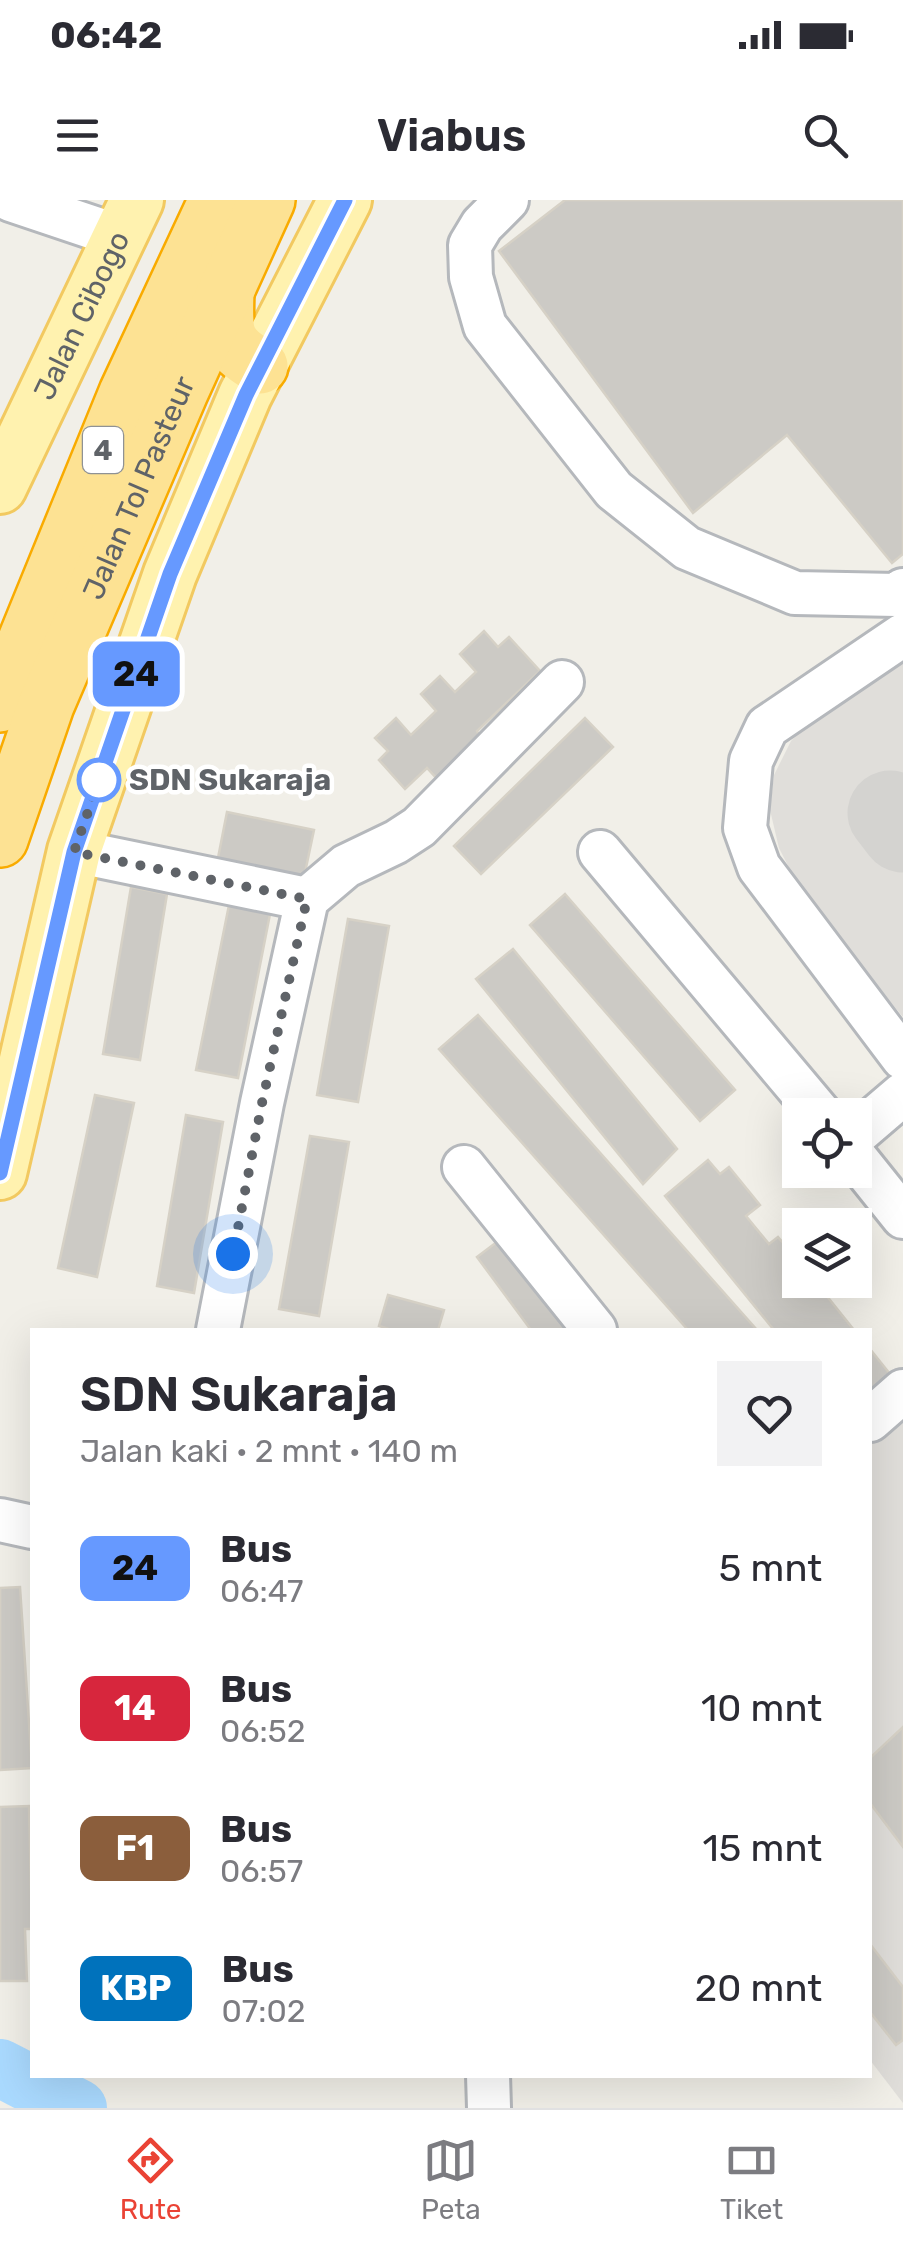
<!DOCTYPE html>
<html lang="id">
<meta charset="utf-8">
<style>
:root{--surface:#fff;--page:#f2f2f3;--text:#2b2b33;--muted:#7c7c81;--line:#e1e1e2;--accent:#ea4335}
body{margin:0;font-family:Rubik,sans-serif;background:var(--page);color:var(--text);height:100vh;display:flex;flex-direction:column;font-size:38px;white-space:nowrap}
*{box-sizing:border-box;margin:0}
p{font-size:32px;color:var(--muted)}
.icon{flex:none;width:55px;height:55px;fill:none;stroke:currentColor;stroke-width:2;stroke-linecap:round;stroke-linejoin:round}
.map{position:relative;flex:1;overflow:hidden}
.details{position:absolute;left:30px;top:1128px;width:842px;height:750px;display:flex;flex-direction:column;background:var(--surface);border-radius:0px;box-shadow:0 10px 40px #0002}
.details>*{flex:none}
.badge{padding:0 20px;border-radius:15px;font-size:35px;line-height:65px}
.fabs{position:absolute;left:782px;top:898px;display:grid;gap:20px}
.fabs a{display:grid;place-items:center;width:90px;height:90px;border-radius:0px;background:var(--surface);box-shadow:0 10px 40px #0002;font-size:50px}
.you{position:absolute;width:50px;height:50px;margin:-25px;border:8px solid #fff;border-radius:50%;background:#1a73e8;box-shadow:0 0 0 15px #1a73e833}
.map>.badge{position:absolute;translate:-50% -50%;box-shadow:0 0 0 5px #fff}
.round{display:grid;place-items:center;flex:none;width:105px;height:105px;border-radius:0px;background:var(--page)}
.head{display:flex;align-items:center;justify-content:space-between;height:170px;padding:0 50px}
h1{font-size:48px;font-weight:600;line-height:75px}
ul{padding:0;list-style:none}
li{display:flex;align-items:center;gap:30px;height:140px;padding:0 50px}
li div{flex:1}
li b{display:block;font-size:38px}
li em{font-style:normal}
li .badge{min-width:110px;font-weight:700;text-align:center}
.status{display:flex;justify-content:space-between;align-items:center;height:70px;padding:0 50px;background:var(--surface);direction:ltr}
.status svg{height:28px;fill:currentColor}
header{display:flex;justify-content:space-between;align-items:center;height:130px;padding:0 50px;background:var(--surface);font-size:45px;font-weight:600}
.tab-bar{display:flex;justify-content:space-around;align-items:center;height:140px;border-top:2px solid var(--line);background:var(--surface);font-size:28px;color:var(--muted)}
.tab-bar a{display:grid;justify-items:center;gap:5px}
.tab-bar .selected{color:var(--accent)}
.map>svg:first-child{display:block}
</style>
<div class="status"><b>06:42</b><svg viewBox="0 0 49 12"><path d="M0 12V9h3v3zM5 12V6h3v6zM10 12V3h3v9zM15 12V0h3v12zM26 1h20v11H26zM47 4h2v5h-2z"/></svg></div>
<header><svg class="icon" aria-label="menu" viewBox="0 0 24 24"><path d="M4 6h16M4 12h16M4 18h16"/></svg>Viabus<svg class="icon" aria-label="search" viewBox="0 0 24 24"><circle cx="10" cy="10" r="6"/><path d="M15 15l6 6"/></svg></header>
<div class="map">
<svg width="903" height="1908" viewBox="0 0 903 1908">
<rect width="100%" height="100%" fill="#f1efe8"/>
<g fill="#e0deda">
<path d="M903,455V817L806,701L779,648L770,610L774,575L791,541L815,516Z"/>
<path d="M903,1214V1903L870,1860V1244Z"/>
</g>
<g fill="none" stroke-linecap="round" stroke-linejoin="round">
<path stroke="#aadaff" stroke-width="58" d="M0,1868L78,1908"/>
<path stroke="#d4d3d0" stroke-width="85" d="M890,613L903,630"/>
</g>
<g fill="#cccac5" stroke="#d6d1c6" stroke-width="2.5">
<path d="M565,0H903V354L892,363L787,235L693,313L499,51Z"/>
<path d="M484,431L498,447L509,437L540,471L477,531L482,541L439,581L427,568L405,589L379,560L388,551L375,538L396,518L411,535L436,511L421,494L440,476L455,492L476,472L460,454Z"/>
<path d="M585,518L613,547L481,674L454,646Z"/>
<path d="M227,612L314,630L303,682L217,663Z"/>
<path d="M131,687L167,694L140,860L103,854Z"/>
<path d="M565,694L735,890L700,921L530,725Z"/>
<path d="M230,700L271,709L238,878L196,870Z"/>
<path d="M348,719L389,726L358,902L317,895Z"/>
<path d="M513,749L677,949L643,984L476,779Z"/>
<path d="M478,815L757,1130H688L439,849Z"/>
<path d="M95,895L134,903L97,1077L58,1068Z"/>
<path d="M186,915L223,922L194,1093L157,1086Z"/>
<path d="M310,936L349,942L319,1116L279,1109Z"/>
<path d="M708,960L720,974L729,967L760,1005L746,1016L769,1044L778,1037L800,1063V1080H814L854,1130H774L665,996Z"/>
<path d="M514,1029L588,1130H531L477,1057Z"/>
<path d="M388,1095L444,1110L438,1130H392L379,1126Z"/>
<path d="M870,1149L890,1174L870,1190Z"/>
<path d="M20,1387L32,1568L0,1570V1388Z"/>
<path d="M903,1527V1647L870,1603V1558Z"/>
<path d="M29,1606L32,1729H25L27,1781H0V1607Z"/>
<path d="M870,1744L903,1787V1840L896,1845L870,1812Z"/>
</g>
<g fill="none" stroke-linecap="round" stroke-linejoin="round">
<defs>
<g id="minor">
<path d="M11,0L121,37"/>
<path d="M507,0L482,25L470,45L471,77L485,126L614,290L687,348L795,393L897,395L903,390"/>
<path d="M903,435L767,527L751,561L745,628L759,667L903,858"/>
<path d="M74,651L307,699"/>
<path d="M600,652L821,915"/>
<path d="M855,935L903,894"/>
<path d="M855,957L903,1017"/>
<path d="M464,967L595,1130"/>
<path d="M218,1130L262,903L307,699L346,666L396,642L419,627L562,482"/>
<path d="M870,1220L903,1191"/>
<path d="M0,1320L32,1327"/>
<path d="M488,1875L489,1908"/>
</g>
<g id="major">
<path id="s1" d="M0,287L137,0"/>
<path d="M0,973L74,651L170,374L245,195L345,0"/>
</g>
<g id="highway">
<path d="M226,90C225,132 222,144 260,166"/>
<path d="M0,504L127,193L217,0"/>
<path id="s2" d="M0,639L46,505L180,192L267,0"/>
</g>
</defs>
<use href="#minor" stroke="#b5b8bc" stroke-width="48"/>
<use href="#major" stroke="#f2c960" stroke-width="58"/>
<use href="#highway" stroke="#f9ab00" stroke-width="60"/>
<use href="#minor" stroke="#fff" stroke-width="42"/>
<use href="#major" stroke="#fff2af" stroke-width="52"/>
<use href="#highway" stroke="#fde293" stroke-width="55"/>
</g>
<g fill="none" stroke-linecap="round" stroke-linejoin="round">
<defs>
<path id="line" d="M0,973L74,652L170,374L246,195L345,0"/>
</defs>
<use href="#line" stroke="#fff" stroke-width="22"/>
<use href="#line" stroke="#69f" stroke-width="15"/>
<path stroke="#5f6368" stroke-width="10" stroke-dasharray="0 18" d="M99,580L74,652L307,699L262,903L233,1054"/>
</g>
<circle fill="#fff" stroke="#69f" stroke-width="5" cx="99" cy="580" r="20"/>
<g text-anchor="middle" stroke-width="9" stroke-linejoin="round" paint-order="stroke">
<rect fill="#fff" stroke="#8f9295" stroke-width="2.5" x="83" y="227" width="40" height="46" rx="8"/>
<g font-size="28" font-weight="bold" fill="#5f6368">
<text x="103" y="260">4</text>
</g>
<g font-size="30" fill="#5f6368" stroke="#fff">
<text dy="10" stroke="none"><textPath href="#s1" startOffset="190">Jalan Cibogo</textPath></text>
<text dy="10" stroke="none"><textPath href="#s2" startOffset="378">Jalan Tol Pasteur</textPath></text>
</g>
<g font-size="30" font-weight="bold" fill="#5f6368" stroke="#fff" text-anchor="start">
<text x="129" y="590">SDN Sukaraja</text>
</g>
</g>
</svg>
<div class="fabs">
<a><svg class="icon" aria-label="locate" viewBox="0 0 24 24"><circle cx="12" cy="12" r="6"/><path d="M12 2v4M12 18v4M2 12h4M18 12h4"/></svg></a>
<a><svg class="icon" aria-label="layers" viewBox="0 0 24 24"><path d="M12 4l9 5-9 5-9-5zM3 14l9 5 9-5"/></svg></a>
</div>
<div class="you" style="left:233px;top:1054px"></div>
<b class="badge" style="left:136px;top:474px;background:#69f;color:#111">24</b>
<section class="details">
<div class="head"><div><h1>SDN Sukaraja</h1><p>Jalan kaki · 2 mnt · 140 m</p></div><a class="round"><svg class="icon" aria-label="heart" viewBox="0 0 24 24"><path d="M12 20l-8-8c-3-5 5-10 8-4 3-6 11-1 8 4z"/></svg></a></div>
<ul>
<li><span class="badge" style="background:#69f;color:#111">24</span><div><b>Bus</b><p>06:47</p></div><em>5 mnt</em></li>
<li><span class="badge" style="background:#d7263d;color:#fff">14</span><div><b>Bus</b><p>06:52</p></div><em>10 mnt</em></li>
<li><span class="badge" style="background:#8b5e3c;color:#fff">F1</span><div><b>Bus</b><p>06:57</p></div><em>15 mnt</em></li>
<li><span class="badge" style="background:#0072bc;color:#fff">KBP</span><div><b>Bus</b><p>07:02</p></div><em>20 mnt</em></li>
</ul>
</section>
</div>
<nav class="tab-bar">
<a class="selected"><svg class="icon" aria-label="directions" viewBox="0 0 24 24"><path d="M12 3l9 9-9 9-9-9zM9 14v-3h6M13 9l2 2-2 2"/></svg>Rute</a>
<a><svg class="icon" aria-label="map" viewBox="0 0 24 24"><path d="M3 6l6-2 6 2 6-2v14l-6 2-6-2-6 2zM9 4v14M15 6v14"/></svg>Peta</a>
<a><svg class="icon" aria-label="tickets" viewBox="0 0 24 24"><path d="M3 7h18v10H3zM15 7v10"/></svg>Tiket</a>
</nav>
